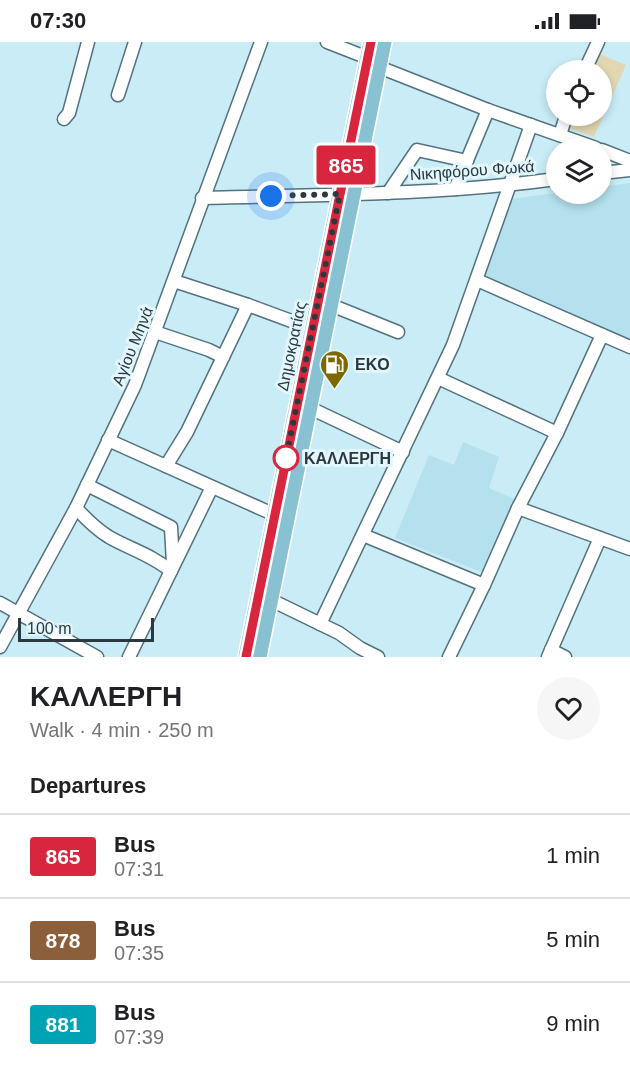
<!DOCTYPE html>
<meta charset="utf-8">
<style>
:root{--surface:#fff;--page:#f6f6f6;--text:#202124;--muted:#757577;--line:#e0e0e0}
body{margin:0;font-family:Helvetica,sans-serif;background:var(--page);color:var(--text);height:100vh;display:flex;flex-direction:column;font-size:22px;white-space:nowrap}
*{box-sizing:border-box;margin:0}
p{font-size:20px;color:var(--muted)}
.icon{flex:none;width:33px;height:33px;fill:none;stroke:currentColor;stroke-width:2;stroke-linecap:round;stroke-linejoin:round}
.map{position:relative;height:615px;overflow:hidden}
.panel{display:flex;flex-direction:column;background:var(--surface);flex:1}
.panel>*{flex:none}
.badge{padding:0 12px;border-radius:4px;font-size:21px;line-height:39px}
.buttons{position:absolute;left:546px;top:18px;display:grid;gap:12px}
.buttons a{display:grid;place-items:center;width:66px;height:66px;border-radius:50%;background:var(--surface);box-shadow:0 3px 9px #0003;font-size:30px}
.scale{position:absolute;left:18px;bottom:15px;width:136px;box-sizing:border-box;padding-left:6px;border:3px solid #2b383d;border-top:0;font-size:16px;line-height:21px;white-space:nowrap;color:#2b383d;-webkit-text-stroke:4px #e2f6fd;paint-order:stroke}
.you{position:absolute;width:30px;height:30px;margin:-15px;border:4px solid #fff;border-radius:50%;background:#1a73e8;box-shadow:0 0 0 9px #1a73e833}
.map>.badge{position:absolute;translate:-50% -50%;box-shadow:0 0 0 3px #fff}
h2{padding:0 30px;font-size:22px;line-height:54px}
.round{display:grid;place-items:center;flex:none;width:63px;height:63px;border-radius:32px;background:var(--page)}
.headline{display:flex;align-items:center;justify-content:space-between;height:102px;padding:0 30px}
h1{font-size:28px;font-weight:700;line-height:45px}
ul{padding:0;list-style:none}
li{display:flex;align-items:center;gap:18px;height:84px;padding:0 30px;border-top:2px solid var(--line)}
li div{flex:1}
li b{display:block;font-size:22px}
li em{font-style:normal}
li .badge{min-width:66px;font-weight:700;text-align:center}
.status{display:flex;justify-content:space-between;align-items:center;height:42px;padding:0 30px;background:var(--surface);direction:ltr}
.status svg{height:16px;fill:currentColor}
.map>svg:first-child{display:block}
</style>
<div class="status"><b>07:30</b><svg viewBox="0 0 49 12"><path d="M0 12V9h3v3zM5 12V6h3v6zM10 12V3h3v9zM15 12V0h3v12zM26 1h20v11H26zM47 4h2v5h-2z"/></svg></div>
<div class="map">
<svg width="630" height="615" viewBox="0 0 630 615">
<rect width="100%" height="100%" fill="#caecf7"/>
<g fill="#b5e0ee">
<path d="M630,141V298L483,234L511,157L556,151L602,152V145Z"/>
<path d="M463,400L499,415L489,446L517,458L484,531L395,496L429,413L454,423Z"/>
</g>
<path fill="#e2d7b2" d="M590,8L626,23L594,95L558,82L561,74H602V28H581Z"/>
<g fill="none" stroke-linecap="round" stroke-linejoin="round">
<defs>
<g id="minor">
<path d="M327,0L368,16"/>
<path d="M379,25L488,68L596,106"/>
<path d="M585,28L598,0"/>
<path d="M118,53L135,0"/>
<path d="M64,77L69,71L88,0"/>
<path d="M560,93L566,74"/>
<path d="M602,108L630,119"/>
<path d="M602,131L630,128"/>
<path d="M455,147L488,68"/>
<path d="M388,151L417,108L467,119"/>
<path d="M202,156C320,153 439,153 556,137"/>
<path d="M477,238L630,305"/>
<path d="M174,239L248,263L313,287"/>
<path d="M331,263L398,290"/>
<path d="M155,290L209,308L223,315"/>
<path d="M438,336L557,391"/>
<path d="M310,366L403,410"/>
<path d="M108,398L275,473"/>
<path d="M166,424L187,390L248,263"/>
<path d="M87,443L171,485L173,522"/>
<path d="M76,466C86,477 96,487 109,495C130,507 152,513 171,529"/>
<path d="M518,466L630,507"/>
<path d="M363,493L484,543"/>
<path d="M271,558L339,591L360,606L378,615"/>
<path d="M0,561L97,615"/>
<path d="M320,582L453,303L531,83"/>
<path d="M0,605L76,466L135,343L261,0"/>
<path d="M551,608L565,615"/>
<path d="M129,615L212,445"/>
<path d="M449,615L484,543L518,466L557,391L602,293"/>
<path d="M548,615L600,496"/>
</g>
<g id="major">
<path d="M246,615L371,0"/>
<path d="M259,615L384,0"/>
</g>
</defs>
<use href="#minor" stroke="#53727d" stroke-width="15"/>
<use href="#major" stroke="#fff" stroke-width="18"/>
<use href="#minor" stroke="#fff" stroke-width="12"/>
<use href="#major" stroke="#88c1d1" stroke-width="15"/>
</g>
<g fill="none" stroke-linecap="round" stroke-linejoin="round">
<defs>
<path id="line" d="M246,615L371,0"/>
</defs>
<use href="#line" stroke="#fff" stroke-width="14"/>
<use href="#line" stroke="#d7263d" stroke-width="9"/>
<path stroke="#2b383d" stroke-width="6" stroke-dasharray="0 10.8" d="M271,154L340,152L286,416"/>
</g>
<defs>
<symbol id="fuel-pin" viewBox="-11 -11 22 30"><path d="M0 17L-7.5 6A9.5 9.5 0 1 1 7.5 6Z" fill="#806800" stroke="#e2f6fd"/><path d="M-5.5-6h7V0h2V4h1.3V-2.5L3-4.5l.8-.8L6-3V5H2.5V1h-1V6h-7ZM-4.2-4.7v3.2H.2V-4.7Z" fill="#fff"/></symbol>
</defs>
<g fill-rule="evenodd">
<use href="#fuel-pin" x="318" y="306" width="33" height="45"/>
</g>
<circle fill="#fff" stroke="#d7263d" stroke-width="3" cx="286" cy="416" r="12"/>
<g text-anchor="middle" stroke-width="6" stroke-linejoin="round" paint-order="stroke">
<g font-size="16" fill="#2b383d" stroke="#e2f6fd">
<text transform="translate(472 128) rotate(-4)" y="6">Νικηφόρου Φωκά</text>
<text transform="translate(132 304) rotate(-68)" y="6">Αγίου Μηνά</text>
<text transform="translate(291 304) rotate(-78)" y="6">Δημοκρατίας</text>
</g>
<g font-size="16" font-weight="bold" fill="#2b383d" stroke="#e2f6fd" text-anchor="start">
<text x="355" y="328">EKO</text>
</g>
<g font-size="16" font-weight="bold" fill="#2b383d" stroke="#e2f6fd" text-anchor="start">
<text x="304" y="422">ΚΑΛΛΕΡΓΗ</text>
</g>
</g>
</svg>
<div class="buttons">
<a><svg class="icon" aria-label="locate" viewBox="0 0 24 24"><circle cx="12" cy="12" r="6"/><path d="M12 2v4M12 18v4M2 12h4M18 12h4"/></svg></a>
<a><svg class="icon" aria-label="layers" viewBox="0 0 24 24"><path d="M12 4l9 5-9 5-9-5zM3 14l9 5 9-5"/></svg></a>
</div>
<div class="scale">100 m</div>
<div class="you" style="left:271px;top:154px"></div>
<b class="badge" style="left:346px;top:123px;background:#d7263d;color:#fff">865</b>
</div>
<section class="panel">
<div class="headline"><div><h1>ΚΑΛΛΕΡΓΗ</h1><p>Walk · 4 min · 250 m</p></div><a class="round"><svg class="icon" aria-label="heart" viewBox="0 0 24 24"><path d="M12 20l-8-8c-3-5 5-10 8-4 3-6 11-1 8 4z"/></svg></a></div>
<h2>Departures</h2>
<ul>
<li><span class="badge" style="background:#d7263d;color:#fff">865</span><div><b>Bus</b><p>07:31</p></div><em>1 min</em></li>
<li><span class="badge" style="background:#8b5e3c;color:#fff">878</span><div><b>Bus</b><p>07:35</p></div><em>5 min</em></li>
<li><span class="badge" style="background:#00a3b4;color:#fff">881</span><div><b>Bus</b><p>07:39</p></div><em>9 min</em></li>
</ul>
</section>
